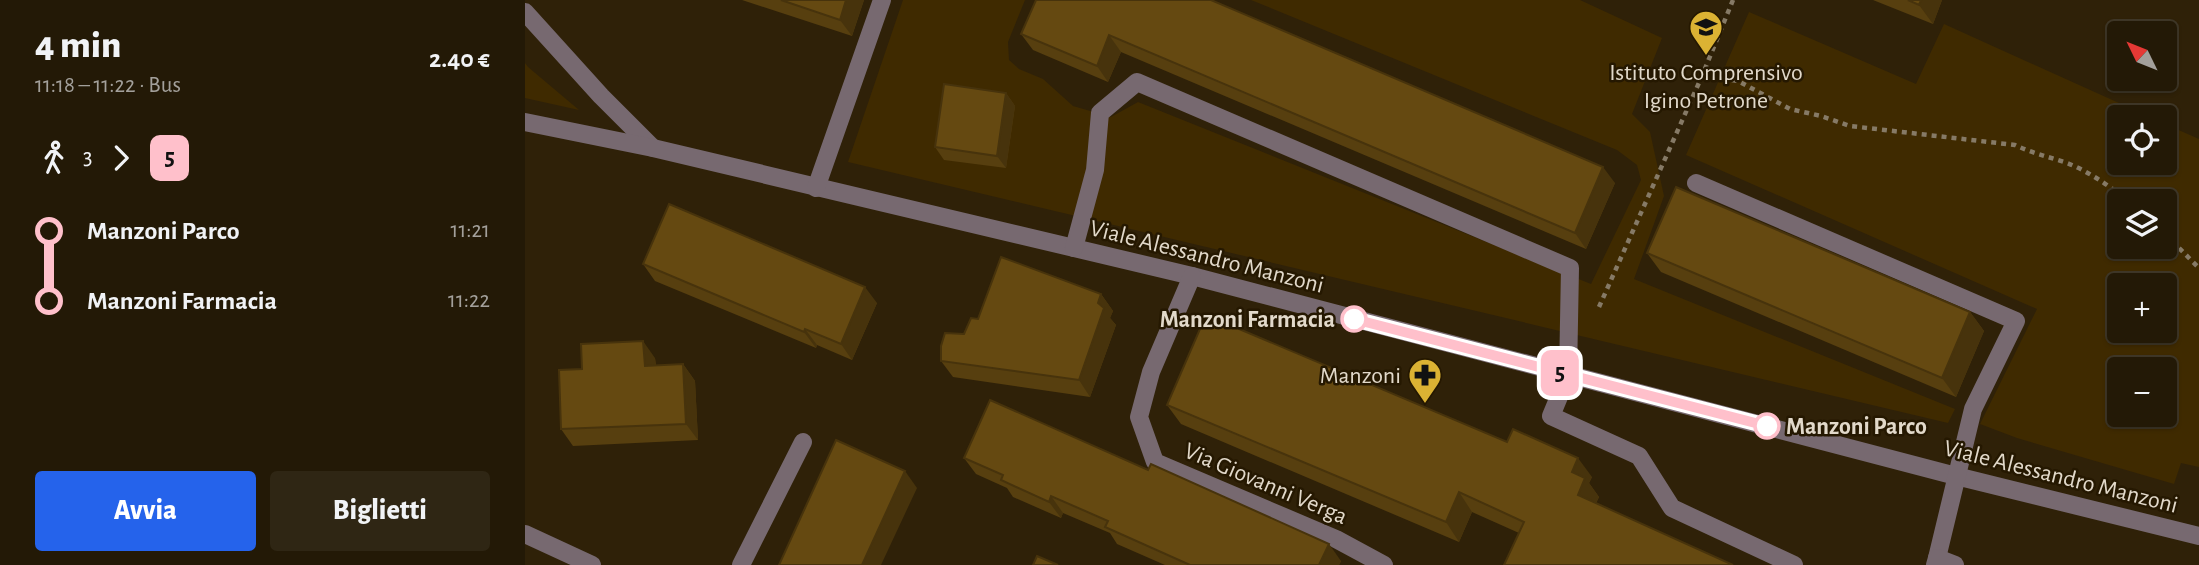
<!DOCTYPE html>
<html lang="it">
<meta charset="utf-8">
<style>
:root{--surface:#231906;--page:#2f2614;--text:#f1f3f6;--muted:#a3a09b;--line:#403828;--accent:#2563eb}
body{margin:0;font-family:"Alegreya Sans",sans-serif;background:var(--page);color:var(--text);height:100vh;display:flex;flex-direction:column;font-size:26px;white-space:nowrap}
*{box-sizing:border-box;margin:0}
p{font-size:23px;color:var(--muted)}
.icon{flex:none;width:38px;height:38px;fill:none;stroke:currentColor;stroke-width:2;stroke-linecap:round;stroke-linejoin:round}
.map{position:relative;flex:1;overflow:hidden}
.panel{display:flex;flex-direction:column;background:var(--surface);width:525px}
.panel>*{flex:none}
.badge{padding:0 14px;border-radius:10px;font-size:24px;line-height:46px}
.needle{width:46px;rotate:313deg}
.tools{position:absolute;left:1582px;top:21px;display:grid;gap:14px}
.tools a{display:grid;place-items:center;width:70px;height:70px;border-radius:7px;background:var(--surface);box-shadow:0 2px 5px #0004,0 0 0 2px var(--line);font-size:35px}
.map>.badge{position:absolute;translate:-50% -50%;box-shadow:0 0 0 4px #fff}
.legs{display:flex;align-items:center;gap:10px;height:77px;padding:0 35px;font-size:23px}
.legs p{margin-inline-start:auto}
.overview{display:flex;align-items:center;justify-content:space-between;height:119px;padding:0 35px}
h1{font-size:38px;font-weight:800;line-height:52px}
.cta{display:flex;gap:14px;margin-top:auto;padding:14px 35px}
.cta a{flex:1;height:80px;border-radius:7px;background:var(--accent);color:#fff;font-size:28px;font-weight:800;line-height:80px;text-align:center}
.cta a+a{background:var(--page);color:var(--text)}
ul{padding:0 35px;list-style:none}
li{display:flex;align-items:center;gap:24px;height:70px;font-size:26px}
li i{display:grid;place-items:center;width:10px;height:100%;margin:0 9px;background:currentColor}
li i::after{content:'';width:18px;height:18px;margin:-9px;border:5px solid;border-radius:50%;background:var(--surface)}
li p{margin-inline-start:auto}
li:first-child i{background:linear-gradient(#0000 50%,currentColor 0)}
li:last-child i{background:linear-gradient(currentColor 50%,#0000 0)}
main{display:flex;flex:1;min-height:0}
.map>svg:first-child{display:block}
</style>
<main>
<section class="panel">
<div class="overview"><div><h1>4 min</h1><p>11:18 – 11:22 · Bus</p></div><b>2.40 €</b></div>
<div class="legs"><svg class="icon" aria-label="walk" viewBox="0 0 24 24"><circle cx="13" cy="4" r="2"/><path d="M13 8l-2 6 4 7M11 14l-3 7M7 12l3-4h3l4 4"/></svg>3<svg class="icon" aria-label="forward" viewBox="0 0 24 24"><path d="M9 5l7 7-7 7"/></svg><b class="badge" style="background:#ffc0cb;color:#111">5</b></div>
<ul>
<li><i style="color:#ffc0cb"></i><b>Manzoni Parco</b><p>11:21</p></li>
<li><i style="color:#ffc0cb"></i><b>Manzoni Farmacia</b><p>11:22</p></li>
</ul>
<div class="cta"><a>Avvia</a><a>Biglietti</a></div>
</section>
<div class="map">
<svg width="1674" height="565" viewBox="0 0 1674 565">
<rect width="100%" height="100%" fill="#2f2108"/>
<g fill="#3f2a00" fill-rule="evenodd">
<path d="M378,0H500L483,42L484,60L494,69L518,79L548,106L586,117L613,102L1066,284L1116,180L1112,165L1092,150L726,0H1055L1137,38L1107,114L1125,132L1139,196L1109,279L1430,409L1423,423L323,162Z"/>
<path d="M1224,12L1391,84L1419,24L1625,117H1594V163H1640V124L1674,139V467L1656,463L1649,484L1492,438L1455,424L1512,309L1161,155ZM1640,201V247H1594V201ZM1594,285H1640V331H1594ZM1594,369H1640V415H1594Z"/>
<path d="M0,63L3,67L54,110L0,98Z"/>
</g>
<g fill="none" stroke-linecap="round" stroke-linejoin="round">
<g stroke="#867a66" stroke-width="4.5" stroke-dasharray="5 5" stroke-linecap="butt">
<path d="M1177,76L1213,81L1265,109L1296,116L1325,126L1490,145C1507,153 1524,157 1542,163C1563,171 1586,187 1603,201"/>
<path d="M1640,234L1674,268"/>
<path d="M1074,307L1177,76L1208,0"/>
</g>
<g stroke="#776970" stroke-width="18">
<path d="M0,12L76,96L128,148"/>
<path d="M0,122L128,148L667,276L1431,476L1674,536"/>
<path d="M1171,183L1491,321L1448,409L1412,558"/>
<path d="M291,188L357,0"/>
<path d="M549,248L570,170L575,113L612,82L1045,268L1043,375L1026,416L1114,456L1147,508L1269,565"/>
<path d="M667,276L626,372L614,417L630,462L811,539L859,565"/>
<path d="M0,534L67,565"/>
<path d="M216,565L278,442"/>
<path d="M1410,565L1412,558L1430,565"/>
</g>
</g>
<g fill="#573f0f">
<path d="M217,0H339L327,36Z"/>
<path d="M511,0L1090,183L1061,249L596,52L583,82L508,50L496,34Z"/>
<path d="M1348,0H1417L1408,24Z"/>
<path d="M481,93L490,106L481,168L419,160L410,147Z"/>
<path d="M1122,253L1445,312L1459,331L1431,397L1136,272Z"/>
<path d="M118,264L352,303L327,360L292,345L291,348L130,281Z"/>
<path d="M576,294L588,311L585,318L591,325L565,397L428,377L416,361L453,319Z"/>
<path d="M130,358L131,366L158,364L170,381L173,440L48,446L36,429Z"/>
<path d="M642,405L1067,477L1064,483L1074,497L1071,503L994,533L947,512L934,542L656,424Z"/>
<path d="M439,458L816,561L814,565H640L592,544L585,533L538,513L536,518L488,497L482,488L451,474Z"/>
</g>
<g fill="#47330c">
<path d="M321,0H339L327,36L315,20Z"/>
<path d="M1396,0H1417L1408,24L1394,5Z"/>
<path d="M584,35L596,52L583,82L572,66Z"/>
<path d="M481,93L490,106L481,168L472,156Z"/>
<path d="M1078,167L1090,183L1061,249L1050,233Z"/>
<path d="M340,287L352,303L327,360L316,344Z"/>
<path d="M576,294L588,311L585,318L591,325L565,397L554,380Z"/>
<path d="M1445,312L1459,331L1431,397L1417,378Z"/>
<path d="M280,329L292,345L291,348L279,332Z"/>
<path d="M118,341L130,358L132,383L120,366Z"/>
<path d="M158,364L170,381L173,440L161,424Z"/>
<path d="M1053,458L1067,477L1064,483L1074,497L1066,514L1053,495L1047,472Z"/>
<path d="M380,471L392,488L356,565H337Z"/>
<path d="M934,492L947,512L934,542L921,522Z"/>
<path d="M526,496L538,513L536,518L524,502Z"/>
<path d="M804,544L816,561L814,565H794Z"/>
</g>
<g fill="#654911" stroke="#47330c" stroke-width="2">
<path d="M256,0H321L315,20Z"/>
<path d="M511,0H686L1078,167L1050,233L584,35L572,66L496,34Z"/>
<path d="M1383,0H1396L1394,5Z"/>
<path d="M419,84L481,93L472,156L410,147Z"/>
<path d="M1151,187L1445,312L1417,378L1122,253Z"/>
<path d="M144,204L340,287L316,344L280,329L279,332L118,264Z"/>
<path d="M476,257L576,294L573,303L579,308L554,380L416,361V346L420,333L439,334L446,318L453,319Z"/>
<path d="M681,315L982,442L988,429L1053,458L1047,472L1060,478L1053,495L1208,565H979L999,522L934,492L921,522L642,405Z"/>
<path d="M118,341L120,366L158,364L161,424L36,429L34,370L57,369L56,344Z"/>
<path d="M465,400L623,470L626,464L804,544L794,565H665L580,527L583,521L526,496L524,502L476,480L478,475L439,458Z"/>
<path d="M311,440L380,471L337,565H254Z"/>
<path d="M512,556L533,565H508Z"/>
</g>
<g fill="none" stroke-linecap="round" stroke-linejoin="round">
<defs>
<path id="line-1" d="M829,319L1242,426"/>
</defs>
<use href="#line-1" stroke="#fff" stroke-width="16"/>
<use href="#line-1" stroke="#ffc0cb" stroke-width="10"/>
</g>
<defs>
<symbol id="school-pin" viewBox="-11 -11 22 30"><path d="M0 17L-7.5 6A9.5 9.5 0 1 1 7.5 6Z" fill="#dbb233" stroke="#251801"/><path d="M0-5L7-2L0 1L-7-2ZM-4 1L0 2.5L4 1V4Q0 6-4 4Z" fill="#111"/></symbol>
<symbol id="pharmacy-pin" viewBox="-11 -11 22 30"><path d="M0 17L-7.5 6A9.5 9.5 0 1 1 7.5 6Z" fill="#dbb233" stroke="#251801"/><path d="M-2-6h4v4h4v4h-4v4h-4v-4h-4v-4h4Z" fill="#111"/></symbol>
</defs>
<g fill-rule="evenodd">
<use href="#school-pin" x="1162" y="8" width="38" height="52"/>
<use href="#pharmacy-pin" x="881" y="356" width="38" height="52"/>
</g>
<g fill="#fff" stroke="#ffc0cb" stroke-width="3.5">
<circle cx="829" cy="319" r="12"/>
<circle cx="1242" cy="426" r="12"/>
</g>
<g text-anchor="middle" stroke-width="5" stroke-linejoin="round" paint-order="stroke">
<g font-size="24" fill="#e2d9ca" stroke="#251801">
<text x="1181" y="80">Istituto Comprensivo<tspan x="1181" dy="28">Igino Petrone</tspan></text>
<text x="876" y="383" text-anchor="end">Manzoni</text>
</g>
<g font-size="24" fill="#e2d9ca" stroke="#251801">
<text transform="translate(682 256) rotate(14)" y="8">Viale Alessandro Manzoni</text>
<text transform="translate(1536 476) rotate(14)" y="8">Viale Alessandro Manzoni</text>
<text transform="translate(741 483) rotate(23)" y="8">Via Giovanni Verga</text>
</g>
<g font-size="24" font-weight="bold" fill="#e2d9ca" stroke="#251801" text-anchor="end">
<text x="810" y="327">Manzoni Farmacia</text>
<text x="1261" y="434" text-anchor="start">Manzoni Parco</text>
</g>
</g>
</svg>
<div class="tools">
<a><svg class="needle" viewBox="-14 -14 28 28"><path d="M0-13l5 13h-10z" fill="#e53935"/><path d="M0 13l5-13h-10z" fill="#a3a09b"/></svg></a>
<a><svg class="icon" aria-label="locate" viewBox="0 0 24 24"><circle cx="12" cy="12" r="6"/><path d="M12 2v4M12 18v4M2 12h4M18 12h4"/></svg></a>
<a><svg class="icon" aria-label="layers" viewBox="0 0 24 24"><path d="M12 4l9 5-9 5-9-5zM3 14l9 5 9-5"/></svg></a>
<a>+</a>
<a>−</a>
</div>
<b class="badge" style="left:1035px;top:373px;background:#ffc0cb;color:#111">5</b>
</div>
</main>
